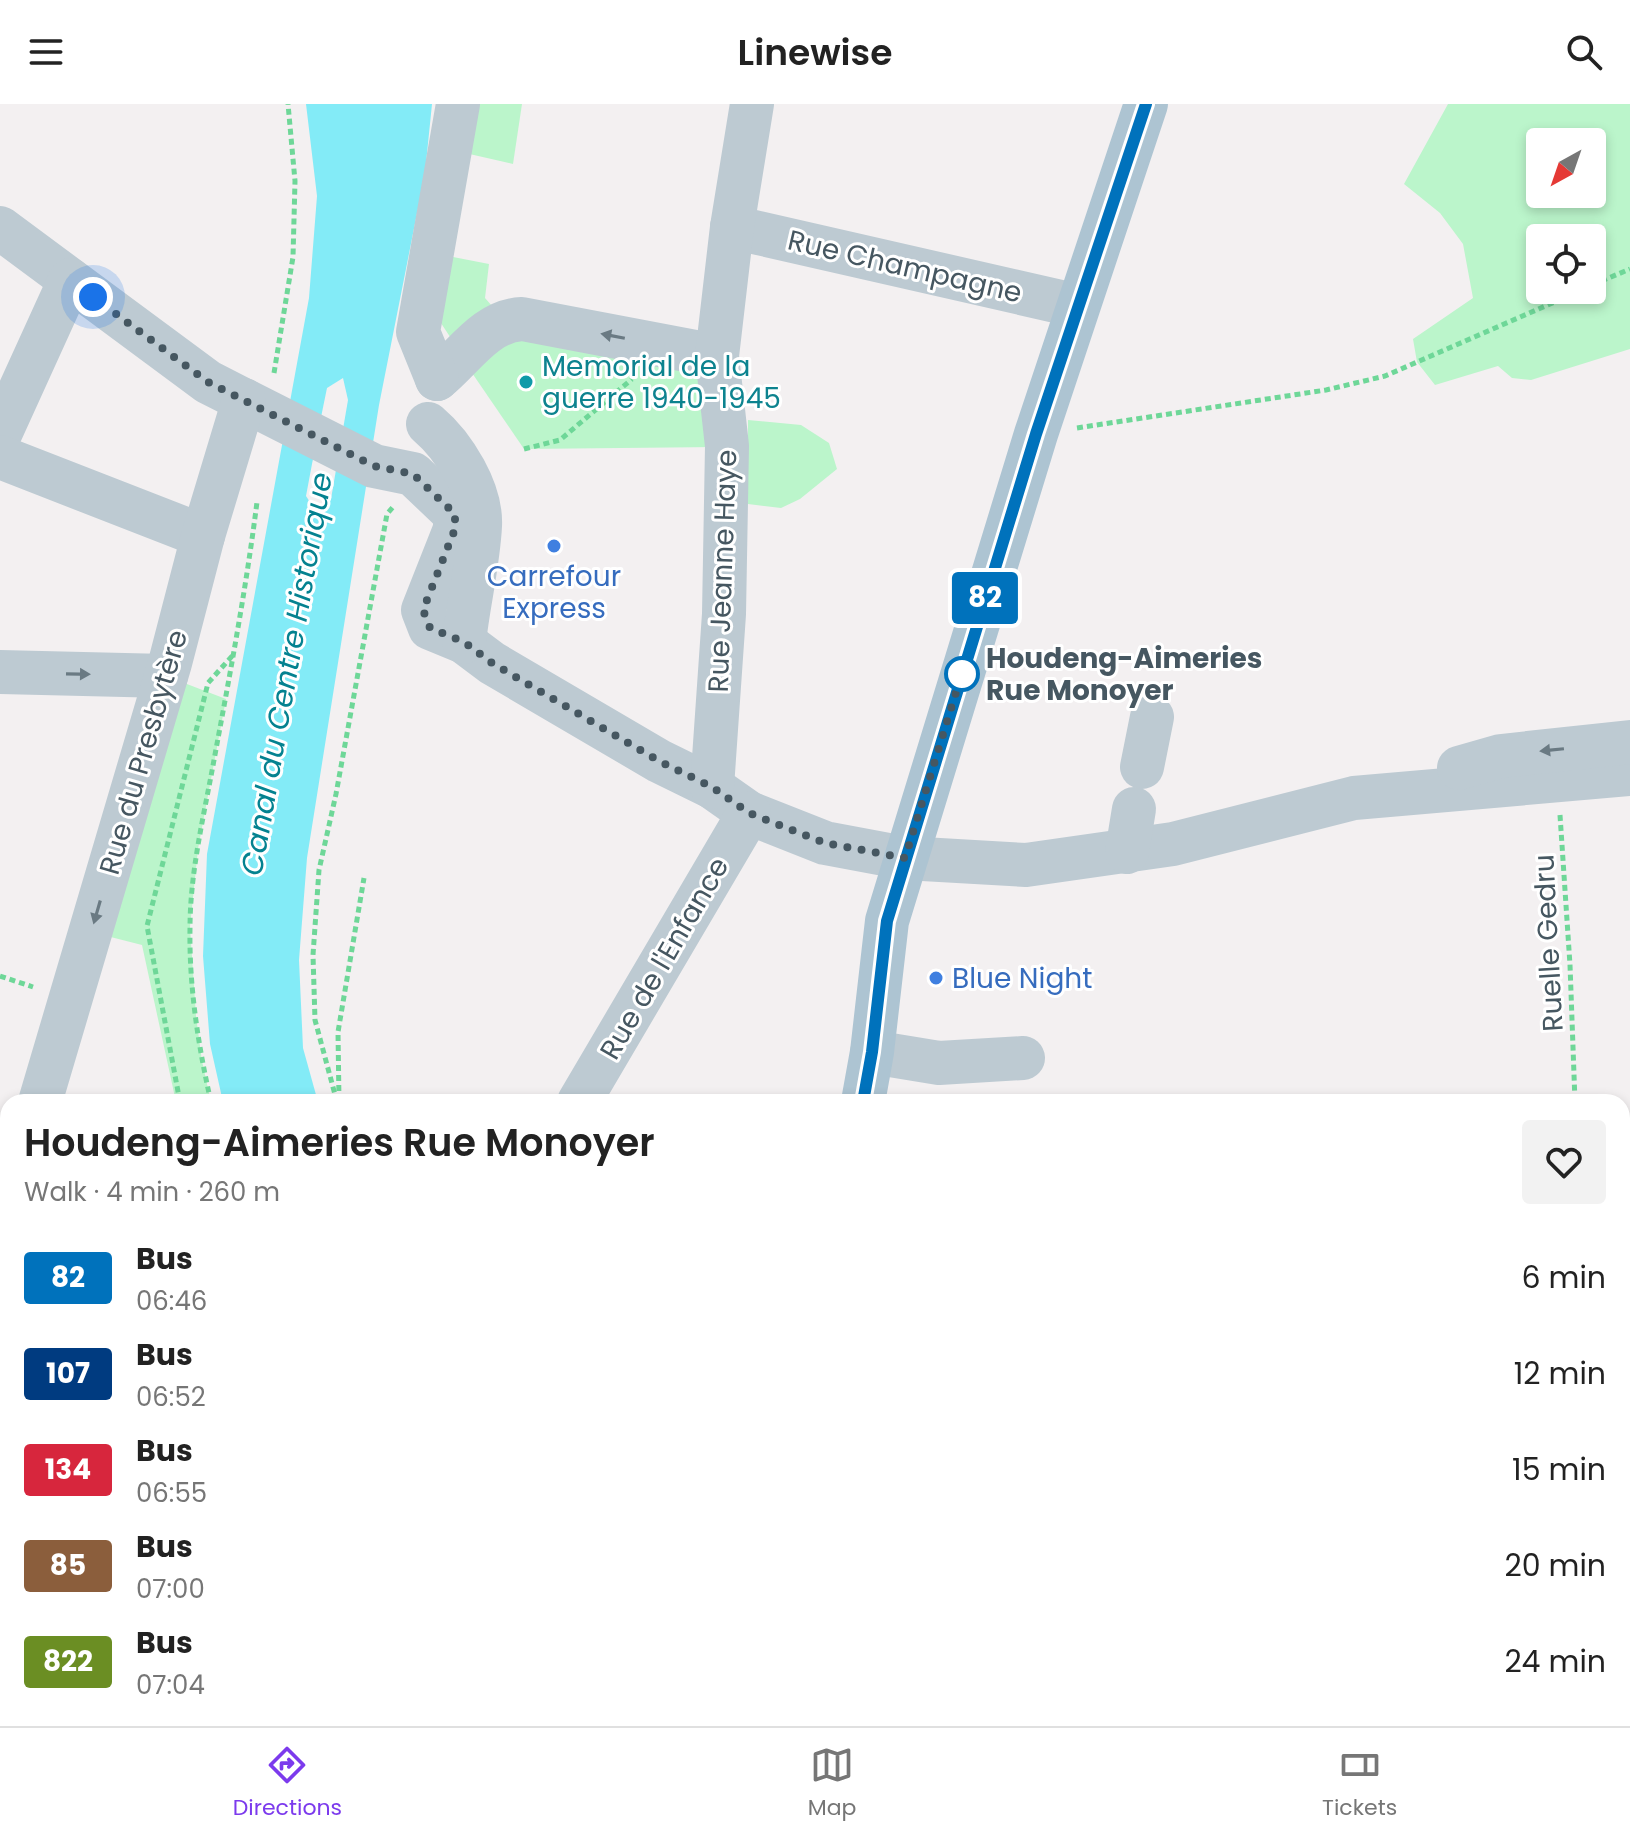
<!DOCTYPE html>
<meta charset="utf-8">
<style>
:root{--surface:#fff;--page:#f2f2f2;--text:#222;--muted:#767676;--line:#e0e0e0;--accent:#7c3aed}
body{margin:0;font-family:Poppins,sans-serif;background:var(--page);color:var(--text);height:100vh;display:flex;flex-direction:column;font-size:30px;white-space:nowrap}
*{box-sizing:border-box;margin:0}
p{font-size:26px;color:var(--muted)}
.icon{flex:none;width:44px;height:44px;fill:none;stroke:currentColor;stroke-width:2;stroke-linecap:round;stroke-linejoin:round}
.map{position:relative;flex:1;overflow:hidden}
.drawer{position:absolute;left:0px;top:990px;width:1630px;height:632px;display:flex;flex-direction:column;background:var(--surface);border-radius:24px 24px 0 0;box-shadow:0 4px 12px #0003}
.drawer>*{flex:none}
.badge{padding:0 16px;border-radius:6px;font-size:28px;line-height:52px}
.needle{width:52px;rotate:220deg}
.tools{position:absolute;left:1526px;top:24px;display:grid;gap:16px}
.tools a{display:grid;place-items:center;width:80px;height:80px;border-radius:8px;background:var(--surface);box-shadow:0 4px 12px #0003;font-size:40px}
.you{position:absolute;width:40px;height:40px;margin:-20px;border:6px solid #fff;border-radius:50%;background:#1a73e8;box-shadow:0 0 0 12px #1a73e833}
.map>.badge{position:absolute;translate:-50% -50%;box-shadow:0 0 0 4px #fff}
.round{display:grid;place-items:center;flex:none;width:84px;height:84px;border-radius:8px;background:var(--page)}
.head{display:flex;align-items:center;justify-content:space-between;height:136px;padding:0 24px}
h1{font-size:38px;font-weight:600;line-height:60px}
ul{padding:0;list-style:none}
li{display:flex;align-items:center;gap:24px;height:96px;padding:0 24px}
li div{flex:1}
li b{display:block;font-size:30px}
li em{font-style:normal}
li .badge{min-width:88px;font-weight:700;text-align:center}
header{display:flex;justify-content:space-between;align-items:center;height:104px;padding:0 24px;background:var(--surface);font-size:36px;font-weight:600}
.menu{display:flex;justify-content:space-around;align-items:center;height:112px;border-top:2px solid var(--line);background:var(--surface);font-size:22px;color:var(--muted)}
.menu a{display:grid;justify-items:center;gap:4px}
.menu .selected{color:var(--accent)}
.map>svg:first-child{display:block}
</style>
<header><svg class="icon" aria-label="menu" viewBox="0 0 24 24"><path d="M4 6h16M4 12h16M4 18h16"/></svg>Linewise<svg class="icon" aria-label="search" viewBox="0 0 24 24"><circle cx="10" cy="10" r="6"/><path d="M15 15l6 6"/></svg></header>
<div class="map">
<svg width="1630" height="1622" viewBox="0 0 1630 1622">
<rect width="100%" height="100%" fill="#f3f0f1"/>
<path fill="#fef6ea" d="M1630,1056V1182L1622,1184V1057Z"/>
<path fill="#e4e1e3" d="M72,1614H309L311,1622H74Z"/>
<g fill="#bbf5cb" fill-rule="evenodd">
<path d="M458,0H522L513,60L452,46Z"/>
<path d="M1448,0H1630V245L1531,276L1512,274L1498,262L1435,281L1417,258L1413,235L1473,194L1463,140L1440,109L1404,80ZM1540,38H1592V90H1540ZM1540,134H1592V186H1540Z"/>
<path d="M448,152L489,160L485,194L499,210L458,245L437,213Z"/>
<path d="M520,225L708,259L718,343L524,345L470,266Z"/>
<path d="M748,316L801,321L829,339L837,365L800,395L781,404L748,400Z"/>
<path d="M166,572L226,595L198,745L190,823L196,912L202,957L211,998H176L142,841L91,828Z"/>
<path d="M1630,1182V1494L1622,1496V1184Z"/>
<path d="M843,1614H1047L1070,1622H872Z"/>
</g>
<g fill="#83ebf7">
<path d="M306,0H432L425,69L379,301L307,754L299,856L303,944L318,998H223L210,940L203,852L207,750L309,194L317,92Z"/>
<path d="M1109,1614H1522L1549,1622H1133Z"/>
</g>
<path fill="#f3f0f1" d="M343,274L348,296L331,395L317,409L306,392L319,323L327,284Z"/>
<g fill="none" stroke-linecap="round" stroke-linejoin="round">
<g stroke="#6ed798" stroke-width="5" stroke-dasharray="6 4" stroke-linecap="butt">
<path d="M1592,181L1630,165"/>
<path d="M274,269L293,153L295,77L288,0"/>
<path d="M1077,324L1326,286L1385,272L1582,186"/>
<path d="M524,345L560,336L632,275"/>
<path d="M1560,711L1570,861L1575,998"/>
<path d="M0,872L33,883"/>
<path d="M339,997L338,928L364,774"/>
<path d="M180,998L147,822L208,579L233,551"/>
<path d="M211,998C198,941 189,882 190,824C190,768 204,711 214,656C230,570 246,485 257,398"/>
<path d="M337,998L315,916L313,851L319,766L336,690L387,410L393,403"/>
<path d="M1622,1055L1630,1054"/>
<path d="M0,1341L8,1339"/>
<path d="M1622,1519L1630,1517"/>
<path d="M1622,1527H1630"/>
<path d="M1622,1592L1630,1611"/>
<path d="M843,1614L872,1622"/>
<path d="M1047,1614L1070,1622"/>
<path d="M1564,1614L1591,1622"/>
</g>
<g stroke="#bdcad2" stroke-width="44">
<path d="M732,123L1078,202"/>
<path d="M0,124L208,278L374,362L413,370L455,410V425L423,506L430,524L464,538L492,559L659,657L712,683L749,709L825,739L905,754L1026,761L1173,740L1354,694L1630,670"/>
<path d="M437,275C464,253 485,217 522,215L717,252"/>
<path d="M437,275L418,228L458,0"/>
<path d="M428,320C454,342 482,387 480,422C478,460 468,500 464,538"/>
<path d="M0,330L70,176"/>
<path d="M0,353L203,432"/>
<path d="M0,568L166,572"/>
<path d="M1142,663L1152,613"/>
<path d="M1459,664L1501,652L1630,638"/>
<path d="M712,683L724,510L727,342L717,252L732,123L752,0"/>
<path d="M1127,748L1134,705"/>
<path d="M872,948L939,959L1023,954"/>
<path d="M40,998L170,559L203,432L244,296"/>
<path d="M579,998L749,709"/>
<path d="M0,1133L8,1107"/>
<path d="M1622,1167L1630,1165"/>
<path d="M0,1202H8"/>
<path d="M556,1622L559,1614"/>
</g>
<g stroke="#adc4d2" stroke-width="44">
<path d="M863,998L872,948L887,817L1036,330L1146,0"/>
<path d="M759,1622L760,1614"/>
</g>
</g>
<defs><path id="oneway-solid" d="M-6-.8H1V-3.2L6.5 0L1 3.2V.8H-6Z" transform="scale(2)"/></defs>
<g fill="#6a7a83">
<use href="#oneway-solid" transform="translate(613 232) rotate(-169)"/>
<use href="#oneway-solid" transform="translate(78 570) rotate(1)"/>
<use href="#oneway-solid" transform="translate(1552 646) rotate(174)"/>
<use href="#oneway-solid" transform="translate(97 808) rotate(106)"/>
</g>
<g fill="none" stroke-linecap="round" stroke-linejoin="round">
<defs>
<path id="line" d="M863,998L872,948L887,817L1036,330L1146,0"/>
</defs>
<use href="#line" stroke="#fff" stroke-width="18"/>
<use href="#line" stroke="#0072bc" stroke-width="12"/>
<path stroke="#465761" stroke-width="8" stroke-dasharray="0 14.4" d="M93,193L208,278L374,362L413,370L455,410V425L423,506L430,524L464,538L492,559L659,657L712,683L749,709L825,739L905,754L966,556L962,570"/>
</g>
<circle fill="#0f9aa8" stroke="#fff" stroke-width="3" cx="526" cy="278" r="8"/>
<g fill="#3f7fe0" stroke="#fff" stroke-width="3">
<circle cx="554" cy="442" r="8"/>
<circle cx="936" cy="874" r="8"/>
</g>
<circle fill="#fff" stroke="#0072bc" stroke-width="4" cx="962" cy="570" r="16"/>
<g text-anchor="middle" stroke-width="6" stroke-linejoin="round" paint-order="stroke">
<g font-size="28" fill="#465761" stroke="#fff">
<text transform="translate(905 162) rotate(13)" y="10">Rue Champagne</text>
<text transform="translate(722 467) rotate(-88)" y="10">Rue Jeanne Haye</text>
<text transform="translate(143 648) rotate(-74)" y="10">Rue du Presbytère</text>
<text transform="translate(1548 839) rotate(-93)" y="10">Ruelle Gedru</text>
<text transform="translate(664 854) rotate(-60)" y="10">Rue de l'Enfance</text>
</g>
<g font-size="28" fill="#0d838f" stroke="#fff" text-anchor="start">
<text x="542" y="272">Memorial de la<tspan x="542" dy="32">guerre 1940-1945</tspan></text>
</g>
<g font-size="28" fill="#366cbe" stroke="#fff">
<text x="554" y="482">Carrefour<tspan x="554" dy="32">Express</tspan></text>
<text x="952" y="884" text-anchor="start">Blue Night</text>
</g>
<g font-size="28" font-weight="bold" fill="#465761" stroke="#fff" text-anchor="start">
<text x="986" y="564">Houdeng-Aimeries<tspan x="986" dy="32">Rue Monoyer</tspan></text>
</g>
<g font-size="30" font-style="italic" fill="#048290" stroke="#fff">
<text transform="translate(287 570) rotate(-80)" y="10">Canal du Centre Historique</text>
</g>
</g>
</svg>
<div class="tools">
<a><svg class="needle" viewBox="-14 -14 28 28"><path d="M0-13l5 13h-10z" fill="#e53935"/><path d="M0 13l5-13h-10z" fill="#767676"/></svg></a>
<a><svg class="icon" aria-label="locate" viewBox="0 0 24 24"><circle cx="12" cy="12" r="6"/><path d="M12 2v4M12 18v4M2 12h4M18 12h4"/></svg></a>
</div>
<div class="you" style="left:93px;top:193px"></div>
<b class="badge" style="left:985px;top:494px;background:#0072bc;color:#fff">82</b>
<section class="drawer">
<div class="head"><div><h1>Houdeng-Aimeries Rue Monoyer</h1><p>Walk · 4 min · 260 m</p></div><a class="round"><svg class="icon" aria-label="heart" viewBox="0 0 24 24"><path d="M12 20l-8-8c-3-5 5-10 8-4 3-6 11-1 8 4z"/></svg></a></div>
<ul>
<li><span class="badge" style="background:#0072bc;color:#fff">82</span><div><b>Bus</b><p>06:46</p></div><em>6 min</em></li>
<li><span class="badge" style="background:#003b80;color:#fff">107</span><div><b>Bus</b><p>06:52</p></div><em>12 min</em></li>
<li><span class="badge" style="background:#d7263d;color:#fff">134</span><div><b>Bus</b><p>06:55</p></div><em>15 min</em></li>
<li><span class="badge" style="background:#8b5e3c;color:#fff">85</span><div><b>Bus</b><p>07:00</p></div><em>20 min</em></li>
<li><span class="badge" style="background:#6b8e23;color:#fff">822</span><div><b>Bus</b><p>07:04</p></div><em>24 min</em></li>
</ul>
</section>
</div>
<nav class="menu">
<a class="selected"><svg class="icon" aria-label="directions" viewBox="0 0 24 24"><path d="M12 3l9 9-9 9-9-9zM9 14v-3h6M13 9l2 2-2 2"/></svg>Directions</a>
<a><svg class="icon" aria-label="map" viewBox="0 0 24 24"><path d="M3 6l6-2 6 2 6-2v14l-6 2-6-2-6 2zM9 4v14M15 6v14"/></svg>Map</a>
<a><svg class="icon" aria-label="tickets" viewBox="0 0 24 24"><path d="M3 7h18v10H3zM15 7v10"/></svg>Tickets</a>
</nav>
